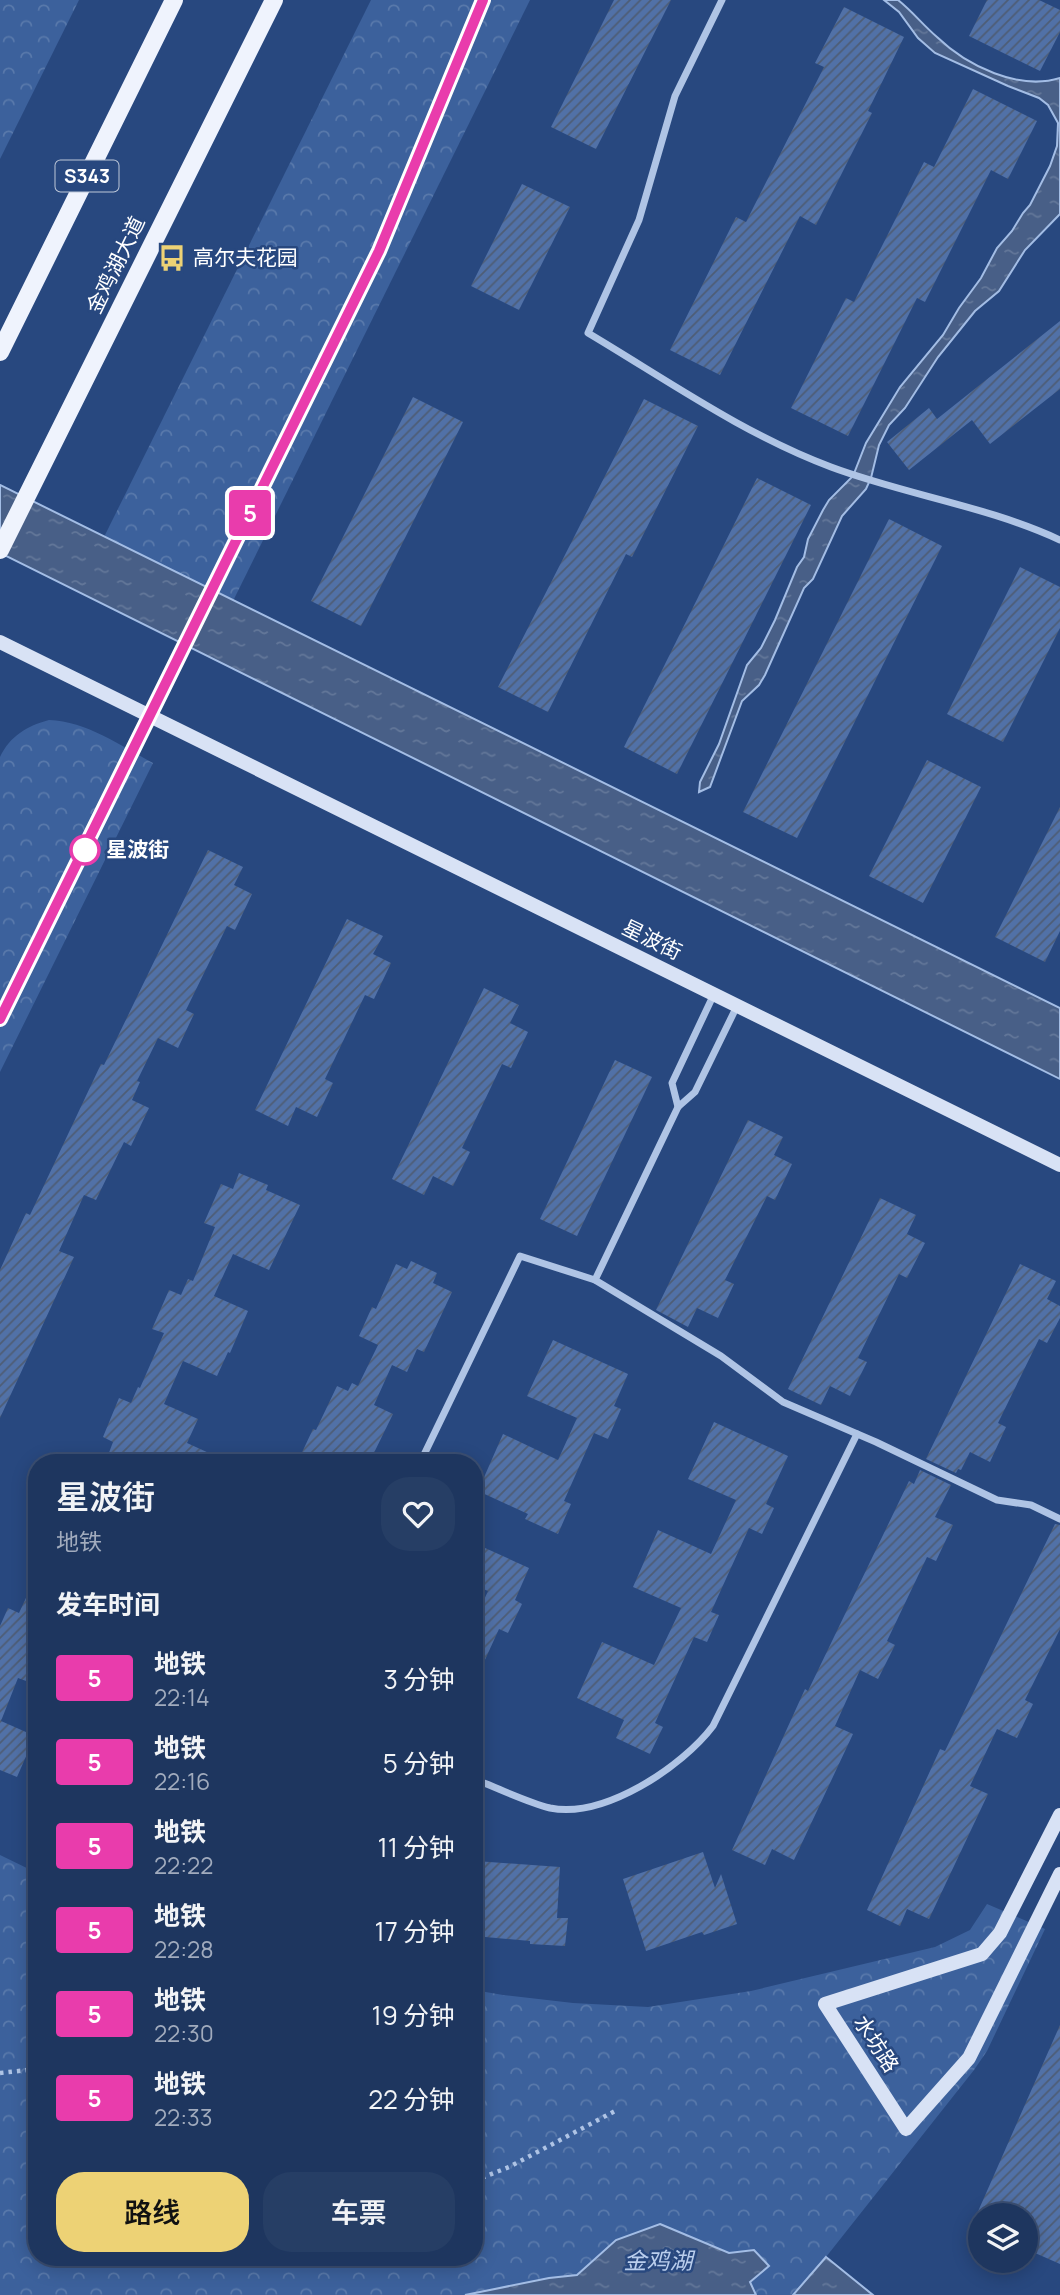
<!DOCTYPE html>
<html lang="zh">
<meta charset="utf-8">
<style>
:root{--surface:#1e365f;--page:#263e65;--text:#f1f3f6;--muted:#a1abbd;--line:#3c5074;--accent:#edd275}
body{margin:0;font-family:Manrope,"Noto Sans SC",sans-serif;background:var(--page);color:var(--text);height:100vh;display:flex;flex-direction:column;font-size:26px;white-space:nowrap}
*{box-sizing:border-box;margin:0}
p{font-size:23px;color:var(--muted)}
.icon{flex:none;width:38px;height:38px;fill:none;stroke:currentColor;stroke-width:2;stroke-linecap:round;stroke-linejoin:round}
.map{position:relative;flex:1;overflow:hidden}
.details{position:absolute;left:28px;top:1454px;width:455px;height:812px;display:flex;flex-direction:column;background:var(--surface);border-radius:28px;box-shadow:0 4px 18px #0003,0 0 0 2px var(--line)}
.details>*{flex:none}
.badge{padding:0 14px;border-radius:5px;font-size:24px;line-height:46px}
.tools{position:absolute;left:968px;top:2203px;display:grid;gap:14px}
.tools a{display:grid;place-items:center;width:70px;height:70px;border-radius:50%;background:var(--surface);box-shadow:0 4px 18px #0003,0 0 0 2px var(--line);font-size:35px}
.map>.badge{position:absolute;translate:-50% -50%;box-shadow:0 0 0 4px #fff}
h2{padding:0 28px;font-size:26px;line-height:63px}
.round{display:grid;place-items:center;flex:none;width:74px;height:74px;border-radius:28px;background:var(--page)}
.overview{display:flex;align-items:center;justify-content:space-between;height:119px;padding:0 28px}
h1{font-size:33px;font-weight:600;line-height:52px}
.cta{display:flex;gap:14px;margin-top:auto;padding:14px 28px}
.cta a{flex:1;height:80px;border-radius:28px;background:var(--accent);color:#111;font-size:28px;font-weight:600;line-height:80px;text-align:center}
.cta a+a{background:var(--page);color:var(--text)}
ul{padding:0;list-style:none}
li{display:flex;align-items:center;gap:21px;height:84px;padding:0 28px}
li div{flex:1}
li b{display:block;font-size:26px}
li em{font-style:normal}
li .badge{min-width:77px;font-weight:700;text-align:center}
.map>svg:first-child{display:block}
</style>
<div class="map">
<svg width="1060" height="2295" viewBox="0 0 1060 2295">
<defs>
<pattern id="park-crowns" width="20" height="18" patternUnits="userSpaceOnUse" patternTransform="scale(1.75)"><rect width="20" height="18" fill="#3c619c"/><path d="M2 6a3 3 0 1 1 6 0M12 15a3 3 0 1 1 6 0" fill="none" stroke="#5979ab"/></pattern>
<pattern id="water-ripples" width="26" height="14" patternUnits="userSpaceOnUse" patternTransform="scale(1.75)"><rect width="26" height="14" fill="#485f87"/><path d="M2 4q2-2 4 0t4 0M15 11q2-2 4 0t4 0" fill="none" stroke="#637799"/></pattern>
<pattern id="building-hatch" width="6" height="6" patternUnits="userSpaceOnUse" patternTransform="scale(1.75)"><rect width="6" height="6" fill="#5171a7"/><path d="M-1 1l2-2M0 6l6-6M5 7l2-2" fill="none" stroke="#4e5d75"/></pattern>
</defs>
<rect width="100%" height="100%" fill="#28487f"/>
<g fill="url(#park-crowns)">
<path d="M0,0H79L0,159Z"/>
<path d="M371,0H530L233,601L104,537Z"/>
<path d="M49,720C86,721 121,746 153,763L0,1072V757C10,736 27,726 49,720Z"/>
<path d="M0,1855L37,1873V2258H474V1990L503,1995L573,2003L648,2007L751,1991L935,1947L970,1930L987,1904L1045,1929L987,2051L974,2070L826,2257L793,2295H756L749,2282L754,2250L729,2253L660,2224L616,2240L577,2275L549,2278L465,2295H0Z"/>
</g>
<g fill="url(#water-ripples)" stroke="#a3bde5" stroke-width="2">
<path d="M884,0H898C912,11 923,25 937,37C967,66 1019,91 1060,78V214L1025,250L999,291L975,311L938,357L905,408L889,425L879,445L871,478L866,489L842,516L813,579L804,588L765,675L759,685L742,701L710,787L699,792L700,782L719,744L747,665L761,648L775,620L797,567L804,557L808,539L823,510L829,500L853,476L866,443L900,387L943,335L959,308L981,278L997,248L1012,231L1023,213L1030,205L1050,166L1057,146L1058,123L1048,105L1039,98L1008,86L935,53L918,38L899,12Z"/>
<path d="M0,485L1060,1008V1079L0,553Z"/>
<path d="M660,2224L729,2253L754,2250L769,2266L750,2282L756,2295H465L549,2278L577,2275L616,2240Z"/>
<path d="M826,2257L873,2295H793Z"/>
</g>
<g fill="url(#building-hatch)">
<path d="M614,0H671L596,149L551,127Z"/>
<path d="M987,0H1039L1060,10V32L1040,71L969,36Z"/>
<path d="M844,7L904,37L868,111L872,113L816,225L800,216L720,375L670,350L736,217L746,222L824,67L815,63Z"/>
<path d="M973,89L1037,121L1008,179L991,170L925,302L917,298L848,436L791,408L846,298L854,302L924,162L934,167Z"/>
<path d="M522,184L570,207L519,310L471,286Z"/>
<path d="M1060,321V389L990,444L972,420L909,470L887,442L929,408L937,419Z"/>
<path d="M413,397L463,422L361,626L311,601Z"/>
<path d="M644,399L698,426L632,557L626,554L548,712L498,687Z"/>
<path d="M757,478L811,505L677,774L624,747Z"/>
<path d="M889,519L942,546L797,838L743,812Z"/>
<path d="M1020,567L1060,587V628L1003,742L947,714Z"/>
<path d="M927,760L981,787L923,903L869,876Z"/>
<path d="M1060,807V931L1045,962L995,937Z"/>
<path d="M208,850L243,867L234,885L252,894L235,930L227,926L186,1010L194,1014L178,1048L158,1038L137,1081L140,1082L132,1100L149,1108L131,1146L124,1142L96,1200L84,1195L59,1251L74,1257L0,1418V1270L26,1213L30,1215L101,1064L104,1065Z"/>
<path d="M347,919L383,936L373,954L391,963L374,999L365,995L325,1079L333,1083L317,1117L296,1107L288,1126L255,1110Z"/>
<path d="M484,988L519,1005L510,1023L528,1032L511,1068L502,1064L462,1148L470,1152L453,1186L433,1176L424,1195L392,1179Z"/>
<path d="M615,1060L652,1077L577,1236L540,1219Z"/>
<path d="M748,1120L783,1137L774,1155L792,1164L775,1200L767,1196L725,1280L734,1284L718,1318L697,1308L688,1327L656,1310Z"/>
<path d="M239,1173L268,1185L266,1190L300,1205L269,1270L233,1254L214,1296L248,1311L230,1353L228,1352L217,1376L183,1361L164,1404L198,1419L187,1443L231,1463H119L107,1458L113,1442L103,1437L119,1398L131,1403L138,1387L140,1388L164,1333L152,1329L169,1290L181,1295L188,1279L193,1281L215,1227L204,1223L221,1184L233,1189Z"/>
<path d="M880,1198L916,1215L907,1234L925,1243L907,1278L899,1274L858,1358L867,1362L850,1396L830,1386L821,1405L788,1389Z"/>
<path d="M411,1261L437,1273L433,1283L452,1292L424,1352L417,1349L407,1372L392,1365L374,1405L393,1414L369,1463H297L313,1429L316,1430L337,1386L348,1391L352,1383L358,1386L378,1345L359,1336L372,1307L376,1309L396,1264L407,1269Z"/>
<path d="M1020,1264L1056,1281L1047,1299L1060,1306V1318L1047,1343L1039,1339L998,1423L1006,1427L990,1462L970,1452L961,1470L958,1469L956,1473L926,1459Z"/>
<path d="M553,1340L628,1374L614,1406L621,1409L608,1439L594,1433L564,1501L571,1504L558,1534L525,1519L528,1514L478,1491L503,1434L558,1460L577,1418L527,1396Z"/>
<path d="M714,1422L788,1456L766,1504L774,1508L762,1534L749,1528L711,1612L719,1615L707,1642L694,1637L655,1723L663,1727L650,1754L616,1738L624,1720L577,1698L602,1642L654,1665L681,1608L633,1587L658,1530L711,1554L736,1500L688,1479Z"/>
<path d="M920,1470L951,1485L935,1517L953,1525L936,1561L927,1557L887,1641L895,1645L878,1679L860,1670L835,1726L853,1734L794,1860L772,1849L765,1865L732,1850L805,1689L808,1691L909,1481L914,1484Z"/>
<path d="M1055,1524L1060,1525V1629L1025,1700L1033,1704L1017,1738L997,1729L970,1786L988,1794L929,1919L907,1909L900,1926L867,1910L940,1749L945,1751Z"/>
<path d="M474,1543L529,1568L515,1600L522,1604L508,1633L499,1629L474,1684V1622L488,1591L474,1585Z"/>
<path d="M37,1574V1685L18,1678L1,1721L35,1736L17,1777L0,1770V1626L8,1608L19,1613Z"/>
<path d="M703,1852L715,1888L721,1874L737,1924L704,1935L702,1932L646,1951L623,1879Z"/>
<path d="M476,1861L560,1867L557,1918H568L565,1946L530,1944V1941L474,1936Z"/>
<path d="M1060,2025V2264L1026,2249V2216H976Z"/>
</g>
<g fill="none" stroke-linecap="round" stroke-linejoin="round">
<g stroke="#afc4e5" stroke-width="4.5" stroke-dasharray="3.5 5" stroke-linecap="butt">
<path d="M0,2073L37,2069"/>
<path d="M474,2181L509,2167L615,2111"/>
</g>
<g stroke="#afc4e5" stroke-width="7">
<path d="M722,0L675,96L639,220L588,333C667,380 745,435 831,467C906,495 987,506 1060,540"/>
<path d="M714,994L672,1083L678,1107L695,1092L737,1006"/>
<path d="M678,1107L595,1280L721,1356L783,1402L876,1442L997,1500L1031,1505L1060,1519"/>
<path d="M420,1463L520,1256L595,1280"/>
<path d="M474,1779C498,1788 526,1802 550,1808C604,1819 682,1767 713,1726L857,1434"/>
</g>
<g stroke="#d8e2f5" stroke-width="14">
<path d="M0,642L1060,1165"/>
<path d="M1060,1815L1000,1933L982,1954L825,2004L906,2129L969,2058L1060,1874"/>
</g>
<g stroke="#eff3fd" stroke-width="18">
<path d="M0,352L174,0"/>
<path d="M0,550L274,0"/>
</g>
</g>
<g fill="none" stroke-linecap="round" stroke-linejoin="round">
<defs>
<path id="line" d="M0,1019L379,251L483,0"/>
</defs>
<use href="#line" stroke="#fff" stroke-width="16"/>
<use href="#line" stroke="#e93cac" stroke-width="10"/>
</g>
<defs>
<symbol id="bus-bare" viewBox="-9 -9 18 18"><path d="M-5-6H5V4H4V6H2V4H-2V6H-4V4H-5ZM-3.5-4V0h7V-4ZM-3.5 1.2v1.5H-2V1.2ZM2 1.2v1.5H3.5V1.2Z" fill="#edd275" stroke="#28487f" stroke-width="2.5" paint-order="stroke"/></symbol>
</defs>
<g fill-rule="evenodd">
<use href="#bus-bare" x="153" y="239" width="38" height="38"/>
</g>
<circle fill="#fff" stroke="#e93cac" stroke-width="3.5" cx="85" cy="850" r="14"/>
<g text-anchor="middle" stroke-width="5" stroke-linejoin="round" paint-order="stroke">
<rect fill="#28487f" stroke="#bec8d9" stroke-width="2" x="55.5" y="160.5" width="63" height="31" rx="5"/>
<g font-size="19" font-weight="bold" fill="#fff">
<text x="87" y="183">S343</text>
</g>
<g font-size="21" fill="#fff" stroke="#28487f" text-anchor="start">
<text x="193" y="265">高尔夫花园</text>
</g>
<g font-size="21" fill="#fff" stroke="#28487f">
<text transform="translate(116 265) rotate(-64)" y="7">金鸡湖大道</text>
<text transform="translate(652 940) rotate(26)" y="7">星波街</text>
<text transform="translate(876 2044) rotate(57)" y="7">水坊路</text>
</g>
<g font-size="21" font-weight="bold" fill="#fff" stroke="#28487f" text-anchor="start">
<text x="106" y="857">星波街</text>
</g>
<g font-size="23" font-style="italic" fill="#baceed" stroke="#28487f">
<text x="658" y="2269">金鸡湖</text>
</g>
</g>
</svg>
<div class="tools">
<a><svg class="icon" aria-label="layers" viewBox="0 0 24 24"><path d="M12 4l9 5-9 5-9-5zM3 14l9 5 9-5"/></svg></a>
</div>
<b class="badge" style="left:250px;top:513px;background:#e93cac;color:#fff">5</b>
<section class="details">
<div class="overview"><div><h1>星波街</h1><p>地铁</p></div><a class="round"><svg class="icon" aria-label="heart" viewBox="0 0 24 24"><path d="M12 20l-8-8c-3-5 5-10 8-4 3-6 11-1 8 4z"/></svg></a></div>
<h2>发车时间</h2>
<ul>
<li><span class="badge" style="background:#e93cac;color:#fff">5</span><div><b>地铁</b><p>22:14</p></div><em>3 分钟</em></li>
<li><span class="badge" style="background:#e93cac;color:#fff">5</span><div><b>地铁</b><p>22:16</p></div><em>5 分钟</em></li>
<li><span class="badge" style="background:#e93cac;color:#fff">5</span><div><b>地铁</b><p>22:22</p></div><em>11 分钟</em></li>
<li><span class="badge" style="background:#e93cac;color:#fff">5</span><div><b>地铁</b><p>22:28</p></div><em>17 分钟</em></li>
<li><span class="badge" style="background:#e93cac;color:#fff">5</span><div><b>地铁</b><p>22:30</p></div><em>19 分钟</em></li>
<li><span class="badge" style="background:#e93cac;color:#fff">5</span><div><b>地铁</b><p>22:33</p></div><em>22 分钟</em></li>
</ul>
<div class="cta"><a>路线</a><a>车票</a></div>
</section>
</div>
